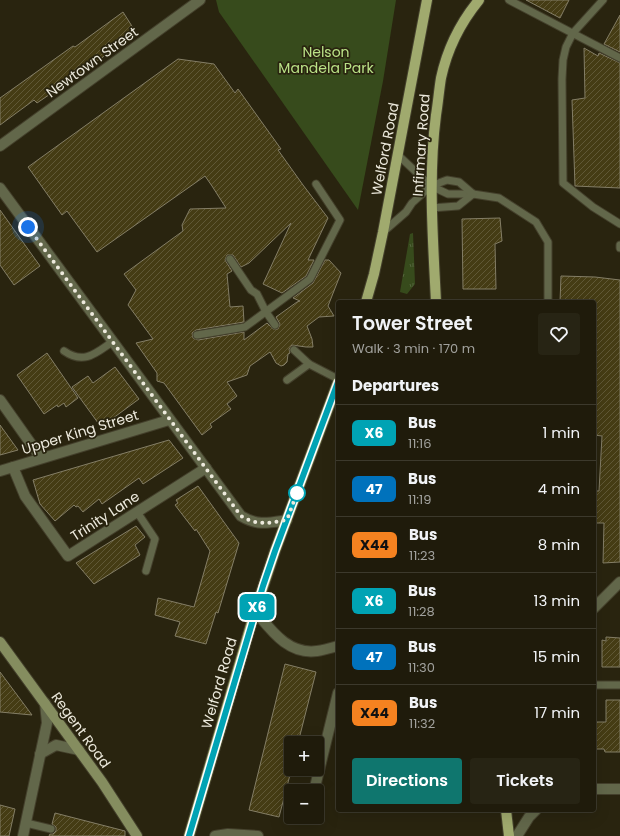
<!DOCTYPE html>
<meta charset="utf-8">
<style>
:root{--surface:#1f1b0b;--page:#272414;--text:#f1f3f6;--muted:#a1a19d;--line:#3c392c;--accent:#0f766e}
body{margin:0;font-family:Poppins,sans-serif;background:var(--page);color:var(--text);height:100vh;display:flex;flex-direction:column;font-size:15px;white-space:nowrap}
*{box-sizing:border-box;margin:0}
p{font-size:13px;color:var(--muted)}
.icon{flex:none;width:22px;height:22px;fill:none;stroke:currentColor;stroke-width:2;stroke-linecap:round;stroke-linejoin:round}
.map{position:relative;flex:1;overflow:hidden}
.sheet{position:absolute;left:336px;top:300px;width:260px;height:512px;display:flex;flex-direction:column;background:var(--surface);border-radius:4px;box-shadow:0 4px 16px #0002,0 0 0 1px var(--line)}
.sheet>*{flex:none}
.badge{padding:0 8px;border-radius:6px;font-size:14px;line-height:26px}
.fabs{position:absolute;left:284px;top:736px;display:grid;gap:8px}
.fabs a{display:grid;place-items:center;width:40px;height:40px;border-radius:4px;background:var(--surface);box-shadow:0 4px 16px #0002,0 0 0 1px var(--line);font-size:20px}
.you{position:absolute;width:20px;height:20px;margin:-10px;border:3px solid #fff;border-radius:50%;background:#1a73e8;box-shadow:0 0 0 6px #1a73e833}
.map>.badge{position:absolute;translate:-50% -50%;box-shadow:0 0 0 2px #fff}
h2{padding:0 16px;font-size:15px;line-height:36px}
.round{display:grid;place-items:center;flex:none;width:42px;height:42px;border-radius:4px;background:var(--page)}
.headline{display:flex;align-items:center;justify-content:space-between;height:68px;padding:0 16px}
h1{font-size:19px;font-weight:600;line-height:30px}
.cta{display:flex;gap:8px;margin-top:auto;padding:8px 16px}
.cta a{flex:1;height:46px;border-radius:4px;background:var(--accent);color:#fff;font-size:16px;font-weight:600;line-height:46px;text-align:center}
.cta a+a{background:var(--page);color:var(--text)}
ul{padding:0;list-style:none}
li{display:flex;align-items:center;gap:12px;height:56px;padding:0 16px;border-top:1px solid var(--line)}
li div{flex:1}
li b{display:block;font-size:15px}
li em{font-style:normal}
li .badge{min-width:44px;font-weight:700;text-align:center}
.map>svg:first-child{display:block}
</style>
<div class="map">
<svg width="620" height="836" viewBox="0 0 620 836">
<defs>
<pattern id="grass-tufts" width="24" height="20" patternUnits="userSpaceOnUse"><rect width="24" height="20" fill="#374b1c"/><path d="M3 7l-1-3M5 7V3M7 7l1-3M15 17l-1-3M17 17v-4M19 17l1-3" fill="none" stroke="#54653d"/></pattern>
<pattern id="building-hatch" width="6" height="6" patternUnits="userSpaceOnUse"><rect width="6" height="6" fill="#453c14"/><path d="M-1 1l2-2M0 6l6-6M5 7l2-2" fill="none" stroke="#605836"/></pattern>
</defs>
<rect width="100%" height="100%" fill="#29240f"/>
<path fill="url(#grass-tufts)" d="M413,233L415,284L407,294L400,292L410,234Z"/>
<path fill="#374b1c" d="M216,0H396L383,81L358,210L219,12Z"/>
<g fill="url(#building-hatch)" stroke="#847e66">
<path d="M526,0H569L560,18Z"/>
<path d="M123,12L135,31L116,44L117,47L62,86L37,103L34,100L0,125V98L73,46L75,47Z"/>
<path d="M620,15V52L604,44Z"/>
<path d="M584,48L598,56L599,53L620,63V188L575,186L572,100L585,98Z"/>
<path d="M178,59L214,64L235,93L238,89L281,149L278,150L303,185L328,218L308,260H314L306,276L282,293L263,284L291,223L249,263L241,267L233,255H227L225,260L232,271L227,274L230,307L243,306L244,322L196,330L192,333L193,338L198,340L244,332V340L267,323L273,329H278L280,324L276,317L297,302L300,301L293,298L313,283L325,260H329L341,273L328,306L334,316L319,317L307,326L312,339L313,347H306L292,345L289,349L290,353L288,354L287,362L284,365L281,366L276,363L270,352L250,366L247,375L227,382L237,396L227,404L231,409L210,424L212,427L202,435L164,383L157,381V373L136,343L153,339L128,305L136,290L124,274L183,231L182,225L190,209L226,208L212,186L205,176L97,252L67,211L62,215L28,167Z"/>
<path d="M0,210L40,266L14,285L0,265Z"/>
<path d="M500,218L502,241L495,244L496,289H463L462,219Z"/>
<path d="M561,276L595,277L620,280V562L603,563L604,523H594V491H599L602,436L594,435V302H560Z"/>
<path d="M47,353L78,398L66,407L64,403L58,407L57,405L44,414L17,375Z"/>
<path d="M115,367L139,399L101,427L72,387L88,376L93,383Z"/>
<path d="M0,425L18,450L0,455Z"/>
<path d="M169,440L183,458L143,484L139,478L102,504L99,499L83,512L78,506L76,507L74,505L55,521L40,504L33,480Z"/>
<path d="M198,486L239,543L218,613L216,612L206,644L175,636L180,622L155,615L158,598L194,607L210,551L196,529L195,531L175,505L178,503L176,500Z"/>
<path d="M136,526L145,537L135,545L140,555L94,584L76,563Z"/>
<path d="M606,637L620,638V667H602V640L606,641Z"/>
<path d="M285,664L316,672L298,743H291V771L279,817L249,810Z"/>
<path d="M0,672L32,715L0,712Z"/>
<path d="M606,700H620V752H605L604,749H594V722H606Z"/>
<path d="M0,805L15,809L9,836H0Z"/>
<path d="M55,813L125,831V836H49L50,834H53L56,831V827L52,824Z"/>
</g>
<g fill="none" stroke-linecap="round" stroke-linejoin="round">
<defs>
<g id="lane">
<path d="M509,0L620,58"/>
<path d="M603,0L573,33L566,47L563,60L562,79L563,183L593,207L620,224"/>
<path d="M398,155L431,186L448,194H473L499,198L536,222L548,242V302"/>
<path d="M431,208L458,206L473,194"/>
<path d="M383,232L406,212L412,203L431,186L447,180L459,182L473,194"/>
<path d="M620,245V248"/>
<path d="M230,259L251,290L257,294L266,312L275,325"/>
<path d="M197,335L245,327L310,279L340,220L316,184"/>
<path d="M294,350L309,364L338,379"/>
<path d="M64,351C84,365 96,353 112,342"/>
<path d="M287,380L309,364"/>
<path d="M137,512L155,539L146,571"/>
<path d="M594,685H620"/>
<path d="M26,823L51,829"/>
</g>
<g id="street">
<path d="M0,146L200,0"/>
<path d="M0,188L241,516C258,526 268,523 287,520"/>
<path d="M0,400L41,458"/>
<path d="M13,467L25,496L68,556L206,468"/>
<path d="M0,471L169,420"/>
<path d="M594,608L620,582"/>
<path d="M255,611C271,630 288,655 317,651C324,650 331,648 338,646"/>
<path d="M40,754L56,745L79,750"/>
<path d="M594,789H620"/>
<path d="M314,791L338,693"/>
<path d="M23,836L47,723L45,703"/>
<path d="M215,836L228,834L258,836"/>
<path d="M517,836L529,817L536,810"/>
</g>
<path id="secondary" d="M0,642L102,782L137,836"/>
<g id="primary">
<path d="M366,302L374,274L383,232L427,0"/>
<path d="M436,302C433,239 428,177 436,115C438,103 439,90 441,78C447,50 461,22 479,0"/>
<path d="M506,810L509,836"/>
<path d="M189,836L255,611L275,551L338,382"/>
</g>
</defs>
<use href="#lane" stroke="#44402c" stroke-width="9"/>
<use href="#street" stroke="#44402c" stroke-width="12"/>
<use href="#secondary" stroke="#44402c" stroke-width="12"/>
<use href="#primary" stroke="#44402c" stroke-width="12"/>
<use href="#lane" stroke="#62674a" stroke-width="7"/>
<use href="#street" stroke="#62674a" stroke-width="10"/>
<use href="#secondary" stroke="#858d5f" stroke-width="10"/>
<use href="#primary" stroke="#a0aa6e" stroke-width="10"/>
</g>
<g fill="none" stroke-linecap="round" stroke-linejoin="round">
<defs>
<path id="line" d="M189,836L263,586L275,551L338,382"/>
</defs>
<use href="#line" stroke="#fff" stroke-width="9"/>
<use href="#line" stroke="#00a3b4" stroke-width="6"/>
<path stroke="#edeadd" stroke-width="4" stroke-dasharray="0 7.2" d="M28,227L241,516C258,526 268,523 287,520L297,493"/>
</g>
<circle fill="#fff" stroke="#00a3b4" stroke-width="2" cx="297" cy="493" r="8"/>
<g text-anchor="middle" stroke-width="3.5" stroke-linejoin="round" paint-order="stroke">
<g font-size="14" fill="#bae287" stroke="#29240f">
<text x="326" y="57">Nelson<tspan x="326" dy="16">Mandela Park</tspan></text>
</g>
<g font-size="14" fill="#edeadd" stroke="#29240f">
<text transform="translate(92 62) rotate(-36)" y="5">Newtown Street</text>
<text transform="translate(421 145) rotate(-86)" y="5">Infirmary Road</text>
<text transform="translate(385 149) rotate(-79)" y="5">Welford Road</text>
<text transform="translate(80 432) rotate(-17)" y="5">Upper King Street</text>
<text transform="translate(105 516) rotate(-33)" y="5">Trinity Lane</text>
<text transform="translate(219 683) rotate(-74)" y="5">Welford Road</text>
<text transform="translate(81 730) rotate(54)" y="5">Regent Road</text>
</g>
</g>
</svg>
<div class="fabs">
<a>+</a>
<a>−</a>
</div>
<div class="you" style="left:28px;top:227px"></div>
<b class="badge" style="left:257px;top:607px;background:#00a3b4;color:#fff">X6</b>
<section class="sheet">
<div class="headline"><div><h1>Tower Street</h1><p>Walk · 3 min · 170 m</p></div><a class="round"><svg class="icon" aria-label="heart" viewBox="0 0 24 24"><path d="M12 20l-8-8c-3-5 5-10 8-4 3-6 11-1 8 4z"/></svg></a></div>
<h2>Departures</h2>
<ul>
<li><span class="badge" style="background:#00a3b4;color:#fff">X6</span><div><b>Bus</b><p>11:16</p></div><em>1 min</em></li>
<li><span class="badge" style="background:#0072bc;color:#fff">47</span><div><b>Bus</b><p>11:19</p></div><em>4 min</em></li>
<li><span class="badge" style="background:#f58220;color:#111">X44</span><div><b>Bus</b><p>11:23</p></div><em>8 min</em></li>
<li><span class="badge" style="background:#00a3b4;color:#fff">X6</span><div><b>Bus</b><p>11:28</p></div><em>13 min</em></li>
<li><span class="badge" style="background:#0072bc;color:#fff">47</span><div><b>Bus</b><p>11:30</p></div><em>15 min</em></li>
<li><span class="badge" style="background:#f58220;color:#111">X44</span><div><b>Bus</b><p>11:32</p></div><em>17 min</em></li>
</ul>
<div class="cta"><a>Directions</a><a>Tickets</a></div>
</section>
</div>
